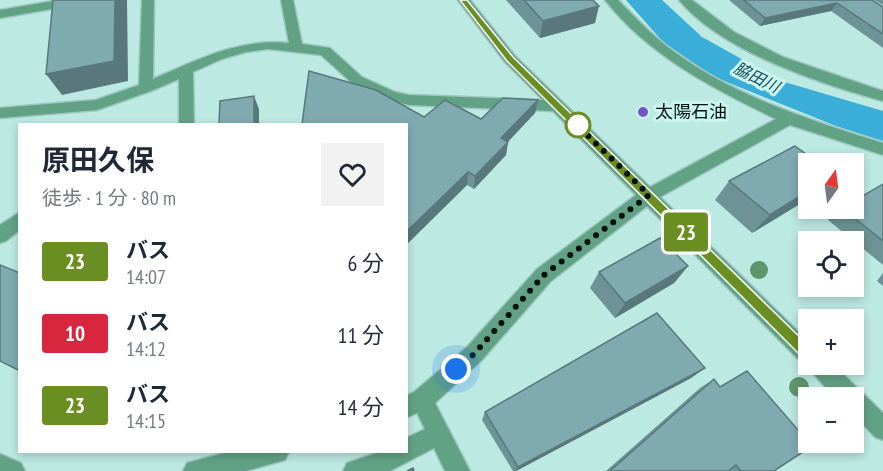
<!DOCTYPE html>
<html lang="ja">
<meta charset="utf-8">
<style>
:root{--surface:#fff;--page:#f2f2f3;--text:#1f2937;--muted:#747a83}
body{margin:0;font-family:"PT Sans Narrow","Noto Sans JP",sans-serif;background:var(--page);color:var(--text);height:100vh;display:flex;flex-direction:column;font-size:22px;white-space:nowrap}
*{box-sizing:border-box;margin:0}
p{font-size:20px;color:var(--muted)}
.icon{flex:none;width:33px;height:33px;fill:none;stroke:currentColor;stroke-width:2;stroke-linecap:round;stroke-linejoin:round}
.map{position:relative;flex:1;overflow:hidden}
.side{position:absolute;left:18px;top:123px;width:390px;height:330px;display:flex;flex-direction:column;background:var(--surface);border-radius:0px;box-shadow:0 3px 9px #0003}
.side>*{flex:none}
.badge{padding:0 12px;border-radius:4px;font-size:21px;line-height:39px}
.needle{width:39px;rotate:14deg}
.tools{position:absolute;left:798px;top:153px;display:grid;gap:12px}
.tools a{display:grid;place-items:center;width:66px;height:66px;border-radius:0px;background:var(--surface);box-shadow:0 3px 9px #0003;font-size:30px}
.you{position:absolute;width:30px;height:30px;margin:-15px;border:4px solid #fff;border-radius:50%;background:#1a73e8;box-shadow:0 0 0 9px #1a73e833}
.map>.badge{position:absolute;translate:-50% -50%;box-shadow:0 0 0 3px #fff}
.round{display:grid;place-items:center;flex:none;width:63px;height:63px;border-radius:0px;background:var(--page)}
.summary{display:flex;align-items:center;justify-content:space-between;height:102px;padding:0 24px}
h1{font-size:28px;font-weight:700;line-height:45px}
ul{padding:0;list-style:none}
li{display:flex;align-items:center;gap:18px;height:72px;padding:0 24px}
li div{flex:1}
li b{display:block;font-size:22px}
li em{font-style:normal}
li .badge{min-width:66px;font-weight:700;text-align:center}
.map>svg:first-child{display:block}
</style>
<div class="map">
<svg width="883" height="471" viewBox="0 0 883 471">
<rect width="100%" height="100%" fill="#bce9e2"/>
<path fill="#3badd9" d="M626,0H662L702,37L781,81L883,111V141L836,126L714,77L663,42Z"/>
<g fill="none" stroke-linecap="round" stroke-linejoin="round">
<defs>
<g id="minor">
<path d="M59,0H86L80,4L0,18V10Z"/>
<path d="M142,0H154L153,79C197,60 239,38 289,43L281,0H293L302,44L330,48L362,77L395,92L409,95L543,100L505,62L458,0H470L515,56L650,187L776,119C714,89 649,56 605,0H618C631,13 644,27 658,39C722,93 804,118 883,143V155L790,125L660,197L808,341V364H833L883,413V440L875,437L854,415V398H835L811,371L808,365L801,362L647,206L551,281L481,361L435,403L470,471H445L434,448L390,471H343L347,463L379,452H406V438L425,429L417,413L406,418V396L414,392L467,347L537,269L636,195L553,111L409,105L386,99L352,83L321,55L268,49L246,52L222,59L193,72L194,124H179V79L151,91L97,110L0,118V108L96,100L139,85Z"/>
<path d="M679,0H692L734,32L783,57L883,91V101C821,84 721,51 679,0Z"/>
<path d="M20,212V230L6,241L0,243V225Z"/>
<path d="M228,452H289L285,460L246,471H183L187,463Z"/>
<path d="M0,454L21,463L25,471H0Z"/>
</g>
</defs>
<use href="#minor" stroke="#9ec6c0" stroke-width="3"/>
<use href="#minor" fill="#62a284" fill-rule="evenodd"/>
</g>
<g fill="#5f956a">
<circle cx="759" cy="270" r="9"/>
<circle cx="799" cy="387" r="10"/>
</g>
<g fill="#6d9397">
<path d="M506,0H593L595,23L540,38Z"/>
<path d="M729,0H872L883,7V48L831,11L760,26Z"/>
<path d="M874,0H883V5Z"/>
<path d="M538,100L535,113L508,142L506,155L474,189L467,185L406,245V124L481,119Z"/>
<path d="M808,164V199L752,233L715,200L729,181Z"/>
<path d="M883,184V265L828,220L841,208H854Z"/>
<path d="M688,266L674,283L615,318L590,288L599,272Z"/>
<path d="M883,273V286L877,281Z"/>
<path d="M705,368L691,378L516,471H513L482,420L485,412Z"/>
<path d="M714,379L774,471H606L700,388Z"/>
</g>
<g fill="#59787b">
<path d="M115,0H127L128,81L62,95L46,74Z"/>
<path d="M837,3L831,11L760,26L765,18Z"/>
<path d="M599,6L595,23L540,38L543,21Z"/>
<path d="M254,96L259,109V124H254Z"/>
<path d="M538,100L535,113L499,151L501,138Z"/>
<path d="M508,142L506,155L474,189L475,176Z"/>
<path d="M468,172L467,185L406,245V232Z"/>
<path d="M808,191V199L752,233L770,215Z"/>
<path d="M688,266L674,283L615,318L625,303Z"/>
<path d="M705,368L691,378L516,471H515L518,467Z"/>
</g>
<g fill="#7fabb0" stroke="#59787b" stroke-width="1.5">
<path d="M53,0H115L114,61L46,74Z"/>
<path d="M524,0H593L599,6L543,21Z"/>
<path d="M744,0H872L883,7V34L837,3L765,18Z"/>
<path d="M309,71L376,90L424,117L445,100L481,119L503,98L538,100L501,138L508,142L475,176L468,172L406,232V124H302Z"/>
<path d="M254,96V124H219L220,101Z"/>
<path d="M795,146L820,164H808V191L770,215L729,181Z"/>
<path d="M883,184V241L842,208H854V201Z"/>
<path d="M660,238L688,266L625,303L599,272Z"/>
<path d="M0,265L20,273V371L0,361Z"/>
<path d="M657,313L705,368L518,467L485,412Z"/>
<path d="M747,371L812,446L774,471H741L736,465L728,471H610L714,379L720,387Z"/>
<path d="M413,468L414,471H407Z"/>
</g>
<path fill="#6b8e23" stroke="#fff" stroke-width="1.5" d="M460,0H467L513,57L813,350L815,355L813,359L808,361L804,359L507,61Z"/>
<g fill="none" stroke-linecap="round" stroke-linejoin="round">
<path stroke="#02110f" stroke-width="6" stroke-dasharray="0 10.8" d="M456,369L474,354L544,275L649,195L574,122L578,125"/>
</g>
<circle fill="#7652cb" stroke="#c9f6ef" stroke-width="2" cx="643" cy="112" r="6"/>
<circle fill="#fff" stroke="#6b8e23" stroke-width="3" cx="578" cy="125" r="12"/>
<g text-anchor="middle" stroke-width="6" stroke-linejoin="round" paint-order="stroke">
<g font-size="16" font-style="italic" fill="#19485b" stroke="#c9f6ef">
<text transform="translate(757 77) rotate(26)" y="6">脇田川</text>
</g>
<g font-size="18" fill="#02110f" stroke="#c9f6ef" text-anchor="start">
<text x="655" y="118">太陽石油</text>
</g>
</g>
</svg>
<div class="tools">
<a><svg class="needle" viewBox="-14 -14 28 28"><path d="M0-13l5 13h-10z" fill="#e53935"/><path d="M0 13l5-13h-10z" fill="#747a83"/></svg></a>
<a><svg class="icon" aria-label="locate" viewBox="0 0 24 24"><circle cx="12" cy="12" r="6"/><path d="M12 2v4M12 18v4M2 12h4M18 12h4"/></svg></a>
<a>+</a>
<a>−</a>
</div>
<div class="you" style="left:456px;top:369px"></div>
<b class="badge" style="left:686px;top:232px;background:#6b8e23;color:#fff">23</b>
<section class="side">
<div class="summary"><div><h1>原田久保</h1><p>徒歩 · 1 分 · 80 m</p></div><a class="round"><svg class="icon" aria-label="heart" viewBox="0 0 24 24"><path d="M12 20l-8-8c-3-5 5-10 8-4 3-6 11-1 8 4z"/></svg></a></div>
<ul>
<li><span class="badge" style="background:#6b8e23;color:#fff">23</span><div><b>バス</b><p>14:07</p></div><em>6 分</em></li>
<li><span class="badge" style="background:#d7263d;color:#fff">10</span><div><b>バス</b><p>14:12</p></div><em>11 分</em></li>
<li><span class="badge" style="background:#6b8e23;color:#fff">23</span><div><b>バス</b><p>14:15</p></div><em>14 分</em></li>
</ul>
</section>
</div>
